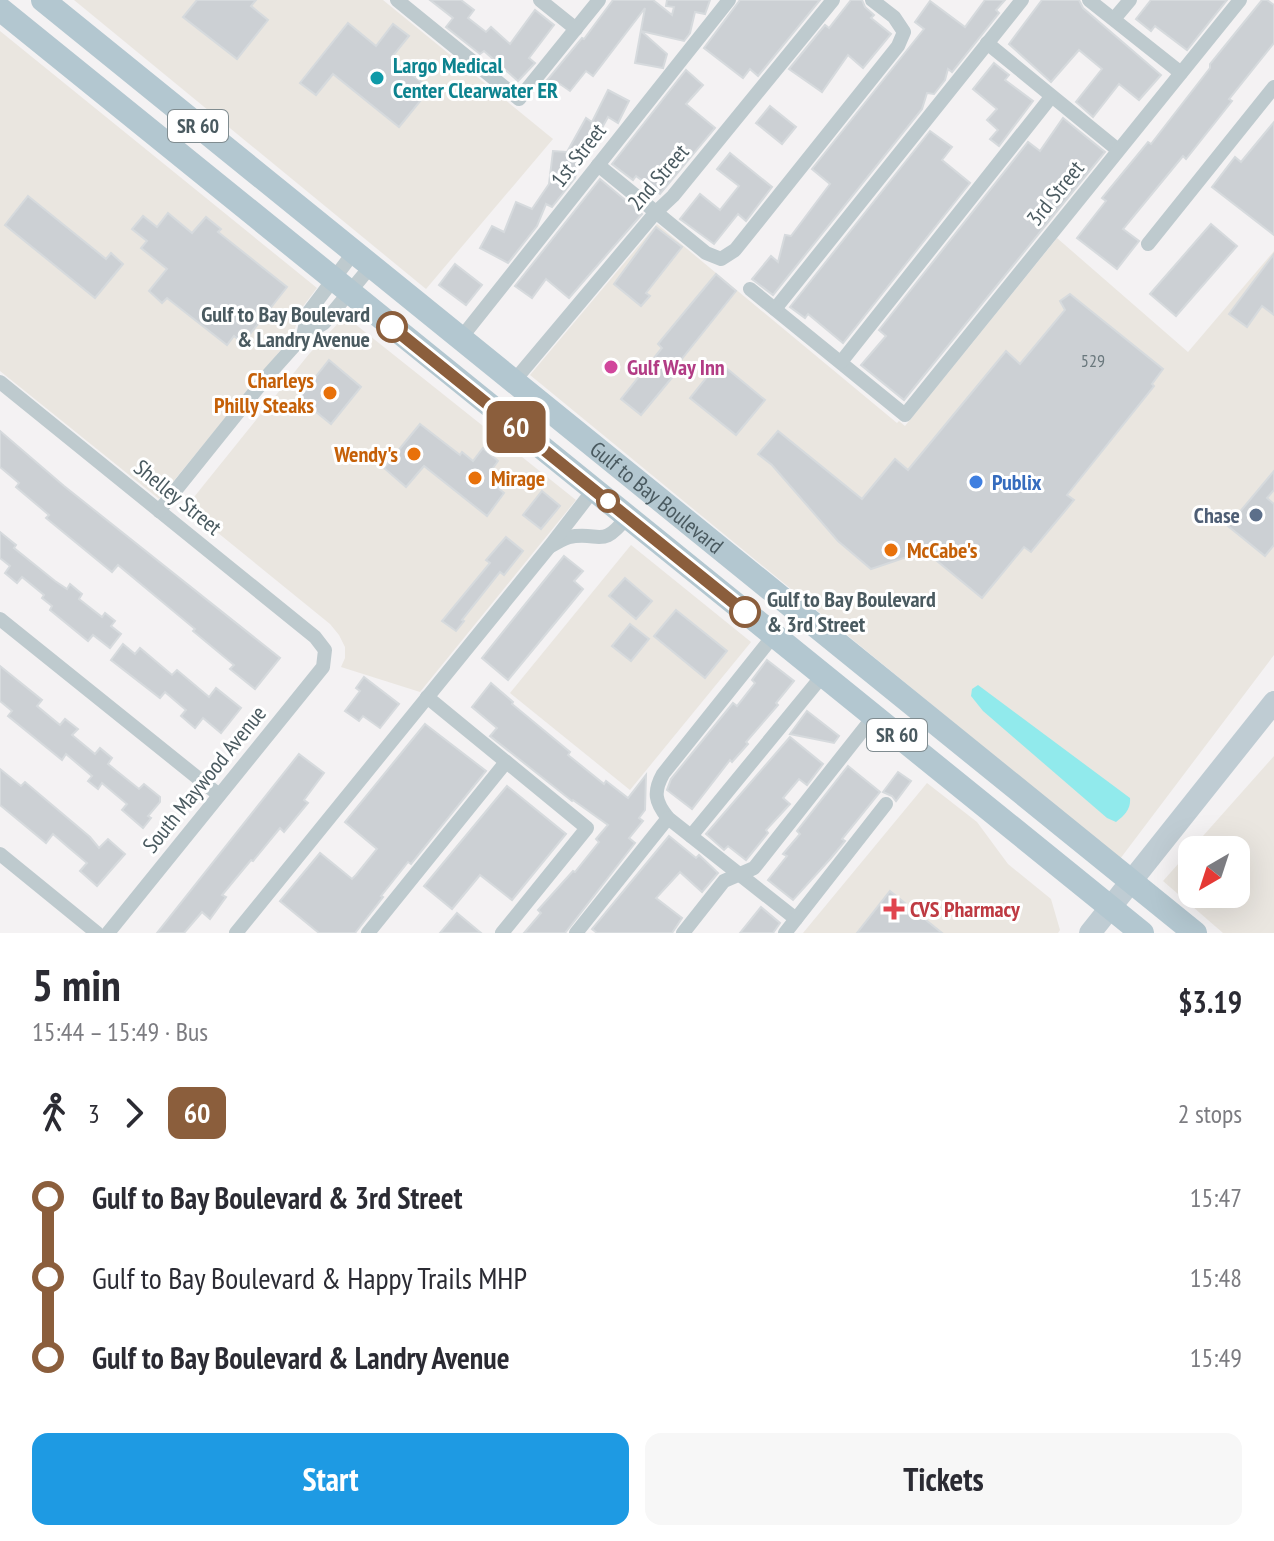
<!DOCTYPE html>
<meta charset="utf-8">
<style>
:root{--surface:#fff;--page:#f7f7f7;--text:#2b2b33;--muted:#7c7c81;--accent:#1e9ae3}
body{margin:0;font-family:"PT Sans Narrow",sans-serif;background:var(--page);color:var(--text);height:100vh;display:flex;flex-direction:column;font-size:30px;white-space:nowrap}
*{box-sizing:border-box;margin:0}
p{font-size:26px;color:var(--muted)}
.icon{flex:none;width:44px;height:44px;fill:none;stroke:currentColor;stroke-width:2;stroke-linecap:round;stroke-linejoin:round}
.map{position:relative;height:933px;overflow:hidden}
.side{display:flex;flex-direction:column;background:var(--surface);flex:1}
.side>*{flex:none}
.badge{padding:0 16px;border-radius:12px;font-size:28px;line-height:52px}
.needle{width:52px;rotate:219deg}
.tools{position:absolute;left:1178px;top:836px;display:grid;gap:16px}
.tools a{display:grid;place-items:center;width:72px;height:72px;border-radius:16px;background:var(--surface);box-shadow:0 8px 32px #0002;font-size:40px}
.map>.badge{position:absolute;translate:-50% -50%;box-shadow:0 0 0 4px #fff}
.legs{display:flex;align-items:center;gap:12px;height:88px;padding:0 32px;font-size:26px}
.legs p{margin-inline-start:auto}
.overview{display:flex;align-items:center;justify-content:space-between;height:136px;padding:0 32px}
h1{font-size:44px;font-weight:700;line-height:60px}
.primary-button{display:flex;gap:16px;margin-top:auto;padding:16px 32px}
.primary-button a{flex:1;height:92px;border-radius:16px;background:var(--accent);color:#fff;font-size:32px;font-weight:700;line-height:92px;text-align:center}
.primary-button a+a{background:var(--page);color:var(--text)}
ul{padding:0 32px;list-style:none}
li{display:flex;align-items:center;gap:28px;height:80px;font-size:30px}
li i{display:grid;place-items:center;width:12px;height:100%;margin:0 10px;background:currentColor}
li i::after{content:'';width:20px;height:20px;margin:-10px;border:6px solid;border-radius:50%;background:var(--surface)}
li p{margin-inline-start:auto}
li:first-child i{background:linear-gradient(#0000 50%,currentColor 0)}
li:last-child i{background:linear-gradient(currentColor 50%,#0000 0)}
.map>svg:first-child{display:block}
</style>
<div class="map">
<svg width="1274" height="933" viewBox="0 0 1274 933">
<rect width="100%" height="100%" fill="#f4f2f3"/>
<g fill="#eae6e0" fill-rule="evenodd">
<path d="M74,0H383L553,139L426,289Z"/>
<path d="M0,31L317,288L301,309L293,335L159,499L0,371Z"/>
<path d="M657,224L897,423L899,421L905,426L1057,238L1188,352L1274,251V655L1120,859L530,375Z"/>
<path d="M345,316L576,500L420,692L341,667L345,658V647L339,635L330,624L186,507L309,354Z"/>
<path d="M631,545L751,642L630,790L510,693Z"/>
<path d="M1274,756V933H1223L1163,881ZM1192,850H1236V894H1192Z"/>
<path d="M927,783L977,822L1008,864L1051,899L1060,930L1058,933H803Z"/>
</g>
<path fill="#91eaec" d="M978,685L1130,798C1131,809 1125,815 1116,822L1107,818L983,711L971,696L972,689Z"/>
<g fill="#ccd0d4" stroke="#d6dadd" stroke-width="2">
<path d="M197,0H256L251,6L268,20L237,59L183,17Z"/>
<path d="M430,0H461L474,10L468,18L486,32L491,27L510,44L535,10L554,25L529,58L535,63L518,81L484,51L480,54L446,27L453,18Z"/>
<path d="M613,0H653L672,15L674,7L666,6L667,0H710L705,14L695,12L690,33L684,41L641,31L667,54L663,68L635,63L645,8L593,76L586,71L570,91L560,84L553,93L543,85L582,38L584,39Z"/>
<path d="M740,0H820L758,76L750,69L743,78L704,48Z"/>
<path d="M851,0H862L865,7L874,15L871,18L891,34L863,68L848,55L822,92L789,69L825,25L829,28Z"/>
<path d="M985,0H1005L996,10L999,13L952,72L948,69L945,80L934,94L927,93L922,109L773,295L752,279L771,256L778,262L785,235L791,236L830,184L812,169L924,29L915,22L930,1L965,27Z"/>
<path d="M1042,0H1079L1083,8L1161,75L1139,100L1119,84L1093,117L1076,102L1102,69L1079,50L1051,82L1009,44Z"/>
<path d="M1151,0H1227L1187,50L1155,26L1151,31L1136,19Z"/>
<path d="M1262,0H1267L1274,5V43L1229,99L1232,101L1186,159L1183,156L1123,229L1139,241L1117,269L1077,238L1106,201L1102,198L1148,142L1151,144L1210,68V64Z"/>
<path d="M348,23L376,46L393,24L409,36L391,58L430,89L399,127L333,74L316,95L300,83Z"/>
<path d="M994,63L1009,75L1005,80L1033,101L999,146L990,139L998,130L987,120L997,109L973,89Z"/>
<path d="M686,70L703,85L686,104L715,128L660,194L636,176L633,180L612,164Z"/>
<path d="M608,90L629,101L618,123L608,117L587,155L580,151L575,178L552,207L546,204L537,226L508,263L480,248L492,226L504,232L516,202L532,209L549,184L553,151L567,152L586,118L592,122Z"/>
<path d="M770,106L796,127L782,144L756,123Z"/>
<path d="M1063,118L1105,152L904,400L861,365L886,336L879,330L1028,142L1040,151Z"/>
<path d="M1274,122V235L1212,187L1235,157L1241,162Z"/>
<path d="M930,131L952,147L942,160L970,183L843,343L808,314L805,318L790,307Z"/>
<path d="M730,153L772,187L746,221L738,214L714,244L680,219L700,194L720,210L739,186L717,169Z"/>
<path d="M600,179L642,214L569,298L546,279L532,298L515,286Z"/>
<path d="M28,196L106,259L111,253L123,264L95,298L5,225Z"/>
<path d="M168,213L192,233L206,217L221,229L218,232L287,287L243,343L234,336L227,345L167,298L162,303L149,291L167,269L141,248L147,241L132,229L143,216L157,227Z"/>
<path d="M1211,224L1237,246L1176,316L1150,294Z"/>
<path d="M656,227L682,247L646,293L650,296L641,306L614,284Z"/>
<path d="M1274,254V315L1262,306L1247,327L1229,314Z"/>
<path d="M455,264L482,285L466,305L439,285Z"/>
<path d="M716,274L736,291L677,365L680,368L641,415L621,399L662,348L658,344Z"/>
<path d="M1070,294L1163,369L1152,384L1154,386L1067,495L1074,500L1031,552L1024,547L982,598L920,547L913,555L871,569L838,541L772,465L758,454L778,431L862,499L895,459L908,470L1006,351L1020,364L1065,310L1060,301Z"/>
<path d="M329,360L361,387L331,424L299,398Z"/>
<path d="M719,362L765,400L736,435L690,398Z"/>
<path d="M420,424L460,455L462,452L473,461L483,448L498,461L490,472L502,482L498,488L504,493L487,516L424,466L406,487L384,468Z"/>
<path d="M0,431L64,486L280,658L255,689L230,669L234,665L193,631L195,629L118,565L112,572L46,518L49,515L16,487L19,483L0,467Z"/>
<path d="M1274,471V490L1267,498L1274,504V545L1265,556L1228,526Z"/>
<path d="M542,491L560,506L541,529L523,515Z"/>
<path d="M0,532L16,545L14,548L55,581L67,589L70,584L82,594L79,599L102,617L105,613L115,621L111,626L121,634L110,648L93,635L88,641L50,610L52,606L42,598L44,595L22,577L17,583L5,573L10,566L0,558Z"/>
<path d="M506,537L523,551L504,575L500,572L462,620L464,621L456,631L442,621L490,563L486,560Z"/>
<path d="M564,556L583,571L574,581L583,589L508,680L482,658Z"/>
<path d="M625,578L652,601L636,619L609,596Z"/>
<path d="M676,610L727,651L705,678L654,636Z"/>
<path d="M630,624L649,639L631,661L612,646Z"/>
<path d="M123,644L135,654L140,648L172,675L177,670L209,697L216,688L241,708L221,733L203,718L195,728L181,716L186,710L165,692L160,698L111,660Z"/>
<path d="M767,660L794,681L776,703L778,705L746,742L748,744L732,762L730,760L692,809L667,790L671,779L733,703L737,706L755,683L752,680Z"/>
<path d="M0,666L42,700L37,706L60,725L65,719L78,729L72,735L95,754L100,748L112,758L108,764L139,789L144,784L160,797V802L148,816L151,818L143,828L122,810L127,804L102,783L98,789L88,781L92,776L66,754L62,760L8,716L12,711L0,701Z"/>
<path d="M364,677L399,704L380,728L363,716L359,721L345,711L360,691L356,688Z"/>
<path d="M491,683L513,702L512,704L570,752L568,755L604,784L606,781L628,798L646,775L645,810L639,818L643,821L629,838L635,843L565,933H524L541,913L538,910L573,871L575,872L599,842L596,839L608,825L573,800L572,801L490,736L497,728L472,707Z"/>
<path d="M807,711L839,736L834,743L790,734Z"/>
<path d="M425,724L486,771L411,864L408,862L381,896L383,897L355,933H319L280,901L320,853L352,879L356,875L377,849L345,822Z"/>
<path d="M790,737L823,764L807,785L799,779L783,798L790,804L766,830L768,833L746,860L728,846L724,850L706,834Z"/>
<path d="M299,754L324,773L304,800L308,803L284,832L280,828L253,861L251,860L222,895L226,897L210,919L202,912L184,933H157Z"/>
<path d="M848,766L880,792L842,839L845,841L831,858L793,900L768,880L787,856L783,854L800,834L797,831Z"/>
<path d="M0,769L21,786L25,782L90,837L99,848L108,839L125,854L97,886L80,871L87,863L68,847L53,834L46,843L0,805Z"/>
<path d="M898,772L911,781L896,801L892,796L883,792Z"/>
<path d="M507,786L566,834L512,900L480,875L452,909L424,886Z"/>
<path d="M669,836L696,858L699,855L718,873L702,892L680,872L656,898L682,918L672,933H597L592,929Z"/>
<path d="M890,891L942,933H857Z"/>
<path d="M761,907L780,923L773,933H740Z"/>
<path d="M457,913L481,933H440Z"/>
</g>
<g fill="none" stroke-linecap="round" stroke-linejoin="round">
<g stroke="#becace" stroke-width="14">
<path d="M397,0L519,99L599,0"/>
<path d="M540,0L576,29"/>
<path d="M1089,0L1181,73"/>
<path d="M1114,19L1130,0"/>
<path d="M987,43L1118,150"/>
<path d="M598,165L706,253L721,259L735,250L898,46L904,32L894,17L872,0"/>
<path d="M1148,244L1274,87"/>
<path d="M750,289L905,415L1240,0"/>
<path d="M775,309L1022,0"/>
<path d="M303,336L308,313L354,252"/>
<path d="M461,338L729,0"/>
<path d="M841,362L1051,97"/>
<path d="M514,381L656,212L673,196L833,0"/>
<path d="M0,382L315,637L325,650L323,667L108,933"/>
<path d="M159,511L269,374L303,336L324,323L371,266"/>
<path d="M551,546C556,543 563,539 569,537C601,531 601,550 627,517"/>
<path d="M0,619L219,795"/>
<path d="M774,635L663,774C653,792 655,802 668,818L796,919"/>
<path d="M427,697L587,828L502,933"/>
<path d="M691,836L823,675"/>
<path d="M0,854L97,933"/>
<path d="M236,933L550,546L594,489"/>
<path d="M368,933L506,762"/>
<path d="M576,933L668,818"/>
<path d="M683,933L724,881L754,868L874,716"/>
<path d="M785,933L886,804"/>
</g>
<path stroke="#bfccd3" stroke-width="22" d="M1090,933L1274,702"/>
<g stroke="#b3c7d0" stroke-width="24">
<path id="s1" d="M43,0L1195,933"/>
<path d="M0,9L1142,933"/>
</g>
</g>
<g fill="none" stroke-linecap="round" stroke-linejoin="round">
<defs>
<path id="line-1" d="M392,327L745,612"/>
</defs>
<use href="#line-1" stroke="#fff" stroke-width="18"/>
<use href="#line-1" stroke="#8b5e3c" stroke-width="12"/>
</g>
<circle fill="#0f9aa8" stroke="#fff" stroke-width="3" cx="377" cy="78" r="8"/>
<g fill="#fff" stroke="#8b5e3c" stroke-width="4">
<circle cx="392" cy="327" r="14"/>
<circle cx="608" cy="501" r="10"/>
<circle cx="745" cy="612" r="14"/>
</g>
<circle fill="#d1479c" stroke="#fff" stroke-width="3" cx="611" cy="367" r="8"/>
<g fill="#e8710a" stroke="#fff" stroke-width="3">
<circle cx="330" cy="393" r="8"/>
<circle cx="414" cy="454" r="8"/>
<circle cx="475" cy="478" r="8"/>
<circle cx="891" cy="550" r="8"/>
</g>
<circle fill="#3f7fe0" stroke="#fff" stroke-width="3" cx="976" cy="482" r="8"/>
<circle fill="#5c6f8a" stroke="#fff" stroke-width="3" cx="1256" cy="515" r="8"/>
<path fill="#e0444e" stroke="#fff" stroke-width="3" d="M890 897h8v8h8v8h-8v8h-8v-8h-8v-8h8z"/>
<g text-anchor="middle" stroke-width="6" stroke-linejoin="round" paint-order="stroke">
<g font-size="18" fill="#6a787d">
<text x="1093" y="367">529</text>
</g>
<g fill="#fff" stroke="#808c90" stroke-width="2">
<rect x="168" y="110" width="60" height="32" rx="6"/>
<rect x="867" y="719" width="60" height="32" rx="6"/>
</g>
<g font-size="20" font-weight="bold" fill="#4a5a60">
<text x="198" y="133">SR 60</text>
<text x="897" y="742">SR 60</text>
</g>
<g font-size="22" font-weight="bold" fill="#0d838f" stroke="#fff" text-anchor="start">
<text x="393" y="73">Largo Medical<tspan x="393" dy="25">Center Clearwater ER</tspan></text>
</g>
<g font-size="22" fill="#4a5a60" stroke="#fff">
<text transform="translate(578 155) rotate(-52)" y="8">1st Street</text>
<text transform="translate(658 177) rotate(-49)" y="8">2nd Street</text>
<text transform="translate(1055 193) rotate(-51)" y="8">3rd Street</text>
<text transform="translate(178 497) rotate(39)" y="8">Shelley Street</text>
<text dy="8" stroke="none"><textPath href="#s1" startOffset="790">Gulf to Bay Boulevard</textPath></text>
<text transform="translate(204 779) rotate(-51)" y="8">South Maywood Avenue</text>
</g>
<g font-size="22" font-weight="bold" fill="#4a5a60" stroke="#fff" text-anchor="end">
<text x="370" y="322">Gulf to Bay Boulevard<tspan x="370" dy="25">&amp; Landry Avenue</tspan></text>
<text x="767" y="607" text-anchor="start">Gulf to Bay Boulevard<tspan x="767" dy="25">&amp; 3rd Street</tspan></text>
</g>
<g font-size="22" font-weight="bold" fill="#b23c85" stroke="#fff" text-anchor="start">
<text x="627" y="375">Gulf Way Inn</text>
</g>
<g font-size="22" font-weight="bold" fill="#c56008" stroke="#fff" text-anchor="end">
<text x="314" y="388">Charleys<tspan x="314" dy="25">Philly Steaks</tspan></text>
<text x="398" y="462">Wendy's</text>
<text x="491" y="486" text-anchor="start">Mirage</text>
<text x="907" y="558" text-anchor="start">McCabe's</text>
</g>
<g font-size="22" font-weight="bold" fill="#366cbe" stroke="#fff" text-anchor="start">
<text x="992" y="490">Publix</text>
</g>
<g font-size="22" font-weight="bold" fill="#4e5e75" stroke="#fff" text-anchor="end">
<text x="1240" y="523">Chase</text>
</g>
<g font-size="22" font-weight="bold" fill="#be3a42" stroke="#fff" text-anchor="start">
<text x="910" y="917">CVS Pharmacy</text>
</g>
</g>
</svg>
<div class="tools">
<a><svg class="needle" viewBox="-14 -14 28 28"><path d="M0-13l5 13h-10z" fill="#e53935"/><path d="M0 13l5-13h-10z" fill="#7c7c81"/></svg></a>
</div>
<b class="badge" style="left:516px;top:427px;background:#8b5e3c;color:#fff">60</b>
</div>
<section class="side">
<div class="overview"><div><h1>5 min</h1><p>15:44 – 15:49 · Bus</p></div><b>$3.19</b></div>
<div class="legs"><svg class="icon" aria-label="walk" viewBox="0 0 24 24"><circle cx="13" cy="4" r="2"/><path d="M13 8l-2 6 4 7M11 14l-3 7M7 12l3-4h3l4 4"/></svg>3<svg class="icon" aria-label="forward" viewBox="0 0 24 24"><path d="M9 5l7 7-7 7"/></svg><b class="badge" style="background:#8b5e3c;color:#fff">60</b><p>2 stops</p></div>
<ul>
<li><i style="color:#8b5e3c"></i><b>Gulf to Bay Boulevard &amp; 3rd Street</b><p>15:47</p></li>
<li><i style="color:#8b5e3c"></i><span>Gulf to Bay Boulevard &amp; Happy Trails MHP</span><p>15:48</p></li>
<li><i style="color:#8b5e3c"></i><b>Gulf to Bay Boulevard &amp; Landry Avenue</b><p>15:49</p></li>
</ul>
<div class="primary-button"><a>Start</a><a>Tickets</a></div>
</section>
